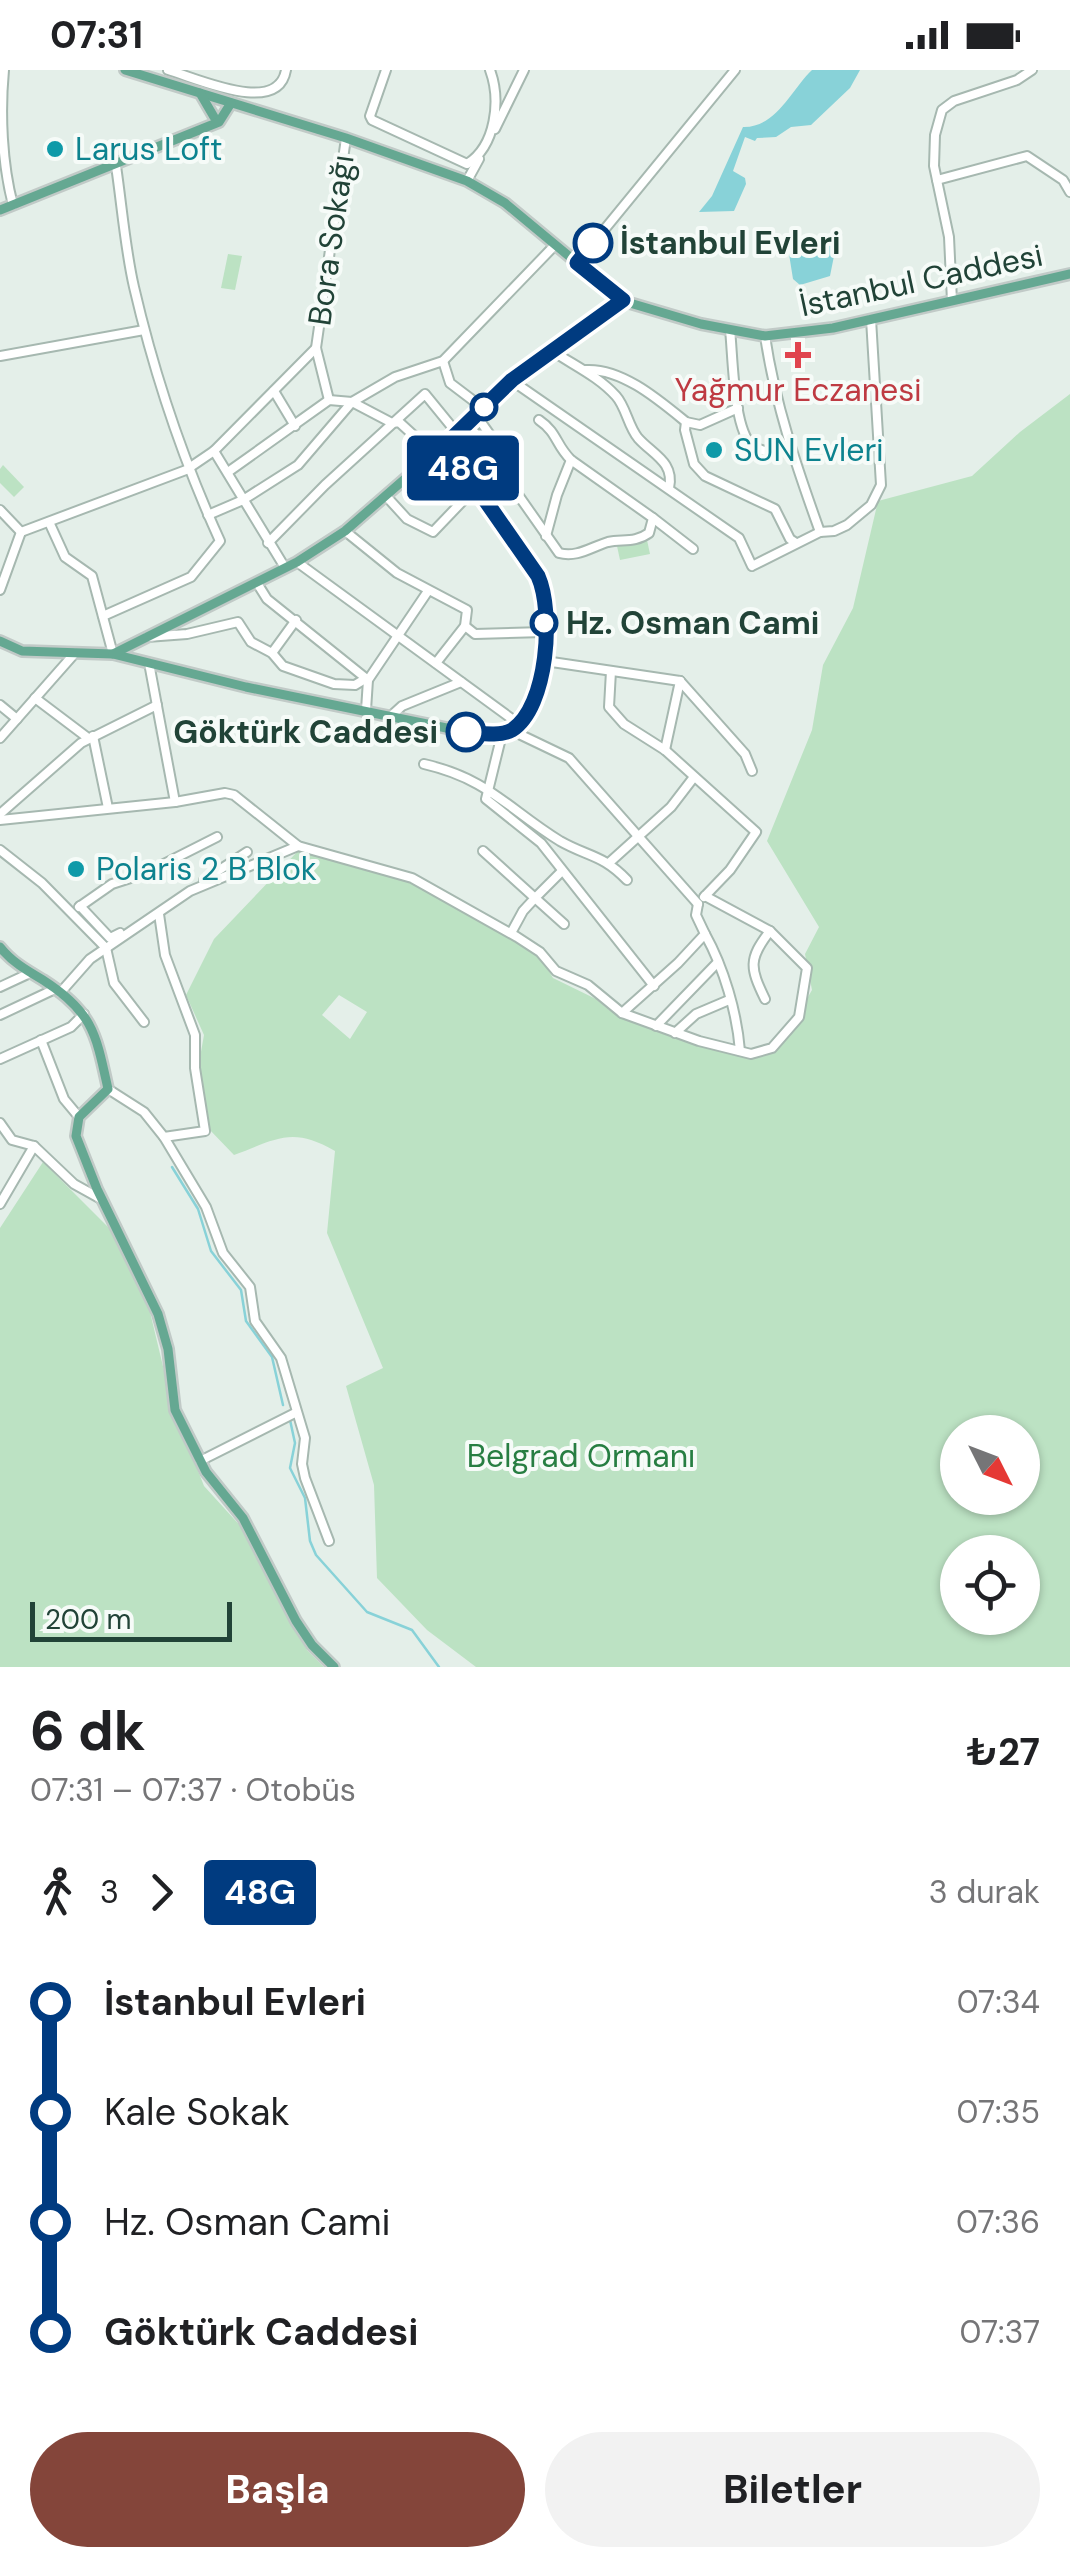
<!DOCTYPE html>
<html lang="tr">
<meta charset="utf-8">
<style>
:root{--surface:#fff;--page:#f2f2f2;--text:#202124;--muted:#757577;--accent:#84453a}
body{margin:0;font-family:"DM Sans",sans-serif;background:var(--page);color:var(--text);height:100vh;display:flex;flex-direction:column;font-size:38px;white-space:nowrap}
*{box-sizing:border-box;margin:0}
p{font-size:32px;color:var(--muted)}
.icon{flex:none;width:55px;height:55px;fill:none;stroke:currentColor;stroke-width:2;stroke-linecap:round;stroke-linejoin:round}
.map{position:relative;height:1597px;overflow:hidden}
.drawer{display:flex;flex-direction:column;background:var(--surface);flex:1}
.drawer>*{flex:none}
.badge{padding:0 20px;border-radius:8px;font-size:35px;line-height:65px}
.needle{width:65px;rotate:132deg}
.fabs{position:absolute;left:940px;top:1345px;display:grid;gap:20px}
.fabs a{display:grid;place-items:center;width:100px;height:100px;border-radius:50%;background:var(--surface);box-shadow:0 2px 8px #0004;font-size:50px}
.scale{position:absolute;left:30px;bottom:25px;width:202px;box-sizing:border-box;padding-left:10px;border:5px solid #214337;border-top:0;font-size:28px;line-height:35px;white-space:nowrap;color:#214337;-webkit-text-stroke:8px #f6fbf8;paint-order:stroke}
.map>.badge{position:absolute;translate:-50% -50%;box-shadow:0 0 0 5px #fff}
.legs{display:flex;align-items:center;gap:15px;height:110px;padding:0 30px;font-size:32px}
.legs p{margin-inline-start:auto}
.head{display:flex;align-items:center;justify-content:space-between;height:170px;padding:0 30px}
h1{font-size:55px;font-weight:700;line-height:75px}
.cta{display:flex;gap:20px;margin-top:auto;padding:20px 30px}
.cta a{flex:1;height:115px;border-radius:60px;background:var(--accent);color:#fff;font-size:40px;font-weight:700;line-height:115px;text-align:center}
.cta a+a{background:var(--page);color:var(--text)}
ul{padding:0 30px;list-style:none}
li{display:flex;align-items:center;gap:35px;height:110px;font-size:38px}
li i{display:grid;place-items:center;width:15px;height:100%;margin:0 12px;background:currentColor}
li i::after{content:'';width:25px;height:25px;margin:-12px;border:8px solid;border-radius:50%;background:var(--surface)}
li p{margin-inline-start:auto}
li:first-child i{background:linear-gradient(#0000 50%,currentColor 0)}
li:last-child i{background:linear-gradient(currentColor 50%,#0000 0)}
.status{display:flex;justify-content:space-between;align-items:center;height:70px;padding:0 50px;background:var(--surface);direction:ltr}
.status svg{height:28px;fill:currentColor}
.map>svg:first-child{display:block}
</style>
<div class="status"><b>07:31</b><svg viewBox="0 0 49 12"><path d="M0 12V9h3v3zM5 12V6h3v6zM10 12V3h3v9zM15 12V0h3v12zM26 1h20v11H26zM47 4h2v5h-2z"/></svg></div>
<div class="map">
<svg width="1070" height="1597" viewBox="0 0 1070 1597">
<rect width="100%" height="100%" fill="#e4efe9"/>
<g fill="#bce2c3" fill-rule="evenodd">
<path d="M228,184L242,186L235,220L221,218Z"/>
<path d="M1070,324V1597H476L427,1560L377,1508L374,1415L346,1316L383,1298L327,1163L335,1081C292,1056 277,1069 234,1085L208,1058L199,993L204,965L186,925L214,869L298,781L350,789L413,812L503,859L540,886L553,908L596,929L609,940L696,969L753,982L773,974L797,946L812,920L805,884L819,857L767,771L812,660L823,595L853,538L878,431L972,406L1020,362ZM339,925L367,942L350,969L322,945ZM958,1362H1022V1428H958ZM958,1482H1022V1548H958Z"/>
<path d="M3,395L24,417L14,427L0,413V399Z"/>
<path d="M647,470L650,484L620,490L617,476Z"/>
<path d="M43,1092L110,1159L150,1242L172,1334L204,1416L245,1461L307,1580L324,1597H0V1158Z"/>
</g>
<g fill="#88d2d8">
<path d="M812,0H860L850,18L811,55L791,57L776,67L757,68L755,71L745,67L733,101L745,108L746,114L734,141L699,142L712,126L743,57C776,58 791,20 812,0Z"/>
<path d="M800,173L808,177L813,173L833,176L835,181L830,206L800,215L793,209L789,184Z"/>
</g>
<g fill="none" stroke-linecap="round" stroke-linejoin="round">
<g stroke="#88d2d8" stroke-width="2.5">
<path d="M172,1097L198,1139L211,1181L241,1220L246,1251L272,1287L283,1335"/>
<path d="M290,1350L295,1373L290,1398L305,1428L310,1471L316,1485L367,1542L412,1560L439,1597"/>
</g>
<defs>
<g id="minor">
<path d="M4,0C0,43 2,93 13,135"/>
<path d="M168,0C199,9 278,46 286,0"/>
<path d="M386,0L370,46L372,50L467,94C496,76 501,30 490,0"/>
<path d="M495,59L524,0"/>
<path d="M937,110L1027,86L1063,110L1070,122"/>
<path d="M467,111L479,89"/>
<path d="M577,193L735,0"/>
<path d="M952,231L949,167L934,96L935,65L942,40L954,31L1017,10L1032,0"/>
<path d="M730,260C733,285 733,361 753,376C757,379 763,380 767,382"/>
<path d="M765,266C775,334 797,398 820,462"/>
<path d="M551,280C573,295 598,306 616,326C626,337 628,356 638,368C652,384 675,392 669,418"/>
<path d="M0,286L144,260"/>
<path d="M443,291L450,313L483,338"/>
<path d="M586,300C622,298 659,330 686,352L700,355L738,338"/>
<path d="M511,310L739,468L752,496L820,462L834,461L847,455L871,435L881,415L871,249"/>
<path d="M274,321L295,356"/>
<path d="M329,330L316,278L346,68"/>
<path d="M476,345L495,372V392L559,483C577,488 591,477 608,472C623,469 635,473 649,463L653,448L571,390C555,374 558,363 539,350"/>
<path d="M686,352L685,360L694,394L705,406L775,439L790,469L796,473"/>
<path d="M467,353L487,378L494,380"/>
<path d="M214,381L284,496"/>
<path d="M228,402L329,330L352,332L392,353L399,352L434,384"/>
<path d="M386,426L407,449L433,462L477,416"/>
<path d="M0,440L21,462"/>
<path d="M208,445L243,430L298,395L352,332L395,307L443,291L555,175"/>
<path d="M653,448L693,479"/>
<path d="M49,452L65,487L92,506L113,584"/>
<path d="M345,461L397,503L467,540L465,556L436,593"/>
<path d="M21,462L186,400L214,381L316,278"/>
<path d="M546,466L557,425L571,390"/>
<path d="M268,473L325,415L425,324L456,362"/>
<path d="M297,492L512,649L521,665L569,688L698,834"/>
<path d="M257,513L267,529L368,610"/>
<path d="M0,520L21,462"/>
<path d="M103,546L191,507L220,471C183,390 154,303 134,217C125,178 122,136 116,96"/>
<path d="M465,556L475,564L544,562"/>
<path d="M147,567L187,564L238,552L251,572L272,583L283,596L334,614L355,615L365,609"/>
<path d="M272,583L296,550"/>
<path d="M545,591L680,611"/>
<path d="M149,593L175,732"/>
<path d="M611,601L609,637L624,654L665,680L756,762L730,800L704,827"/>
<path d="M680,611L745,684L752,701"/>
<path d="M35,628L88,668"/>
<path d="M0,635L17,649"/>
<path d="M366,640L368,610L428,521"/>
<path d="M391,646L402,636L461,612"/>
<path d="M502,664L486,729L541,773L654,916"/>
<path d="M93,666L108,738"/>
<path d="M0,668L75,583"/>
<path d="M665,680L680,611"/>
<path d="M424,694C489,709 508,739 560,771C588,787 602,784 627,810"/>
<path d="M0,744L81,673L157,635"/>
<path d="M0,750L175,732L225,723L234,725L298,776L412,808L517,867L540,882L556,901L588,915L622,943L699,971L751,984L772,978L799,947L807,898L770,861L705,826"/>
<path d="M0,780L42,813L106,878L114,913L144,952"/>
<path d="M483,781L535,828L523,841L511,863"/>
<path d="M610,792L671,737L694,707"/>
<path d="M561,802L535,828L564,854"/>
<path d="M204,810L247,782"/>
<path d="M80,836L110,868L120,863"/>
<path d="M79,837L112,814L146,803L217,767"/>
<path d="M705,864C724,898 737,943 740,981"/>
<path d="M0,917L30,903"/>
<path d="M60,923L90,889L190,821L298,776"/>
<path d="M765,929C750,898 748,889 770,861"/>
<path d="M622,943L678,893L705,864L696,845L698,834"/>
<path d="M0,945L55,919"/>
<path d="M656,956L718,892"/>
<path d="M675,963L696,944L729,930"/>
<path d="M41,970L64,1029L79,1047"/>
<path d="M0,989L71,957L84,944"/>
<path d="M108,1019L144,1042L164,1067L205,1061L195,998V965L165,885L159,844"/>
<path d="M0,1053L12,1070L34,1076L74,1114L101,1129"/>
<path d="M164,1067L206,1137L223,1183L250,1217L255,1251L281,1288L305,1368L302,1394L305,1408L329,1471"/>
<path d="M0,1134L34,1076"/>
<path d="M200,1391L295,1343"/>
</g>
<g id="major">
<path d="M125,0L346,68L467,111L505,133L623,231L701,254L765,266L833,258L1070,204"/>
<path d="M200,23L214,47"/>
<path d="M0,140L219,52L231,33"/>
<path d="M0,571L22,581L113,584L246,617L466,662C480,663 499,667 512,660C549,637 553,542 538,506L445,374"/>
<path d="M113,584L297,492L345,461L445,374L511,310L623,231"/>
<path d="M0,877C12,892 26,900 43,910C93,942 96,964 108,1019L79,1047L76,1066L97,1119L158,1244L168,1279L175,1340L206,1402L243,1448L296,1551L312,1575L334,1597"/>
</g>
</defs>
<use href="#minor" stroke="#a6b8b0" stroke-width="12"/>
<use href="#major" stroke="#c1cac7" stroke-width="14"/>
<use href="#minor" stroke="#fff" stroke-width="8"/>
<use href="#major" stroke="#65a892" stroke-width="9"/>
</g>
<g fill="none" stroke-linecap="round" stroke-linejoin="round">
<defs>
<path id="line-1" d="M466,662C480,663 499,667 512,660C548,637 554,542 538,506L446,374L512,310L623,230L577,193L593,173"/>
</defs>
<use href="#line-1" stroke="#fff" stroke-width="22"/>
<use href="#line-1" stroke="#003b80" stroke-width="15"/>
</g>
<g fill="#0f9aa8" stroke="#f6fbf8" stroke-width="4">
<circle cx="55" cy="79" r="10"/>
<circle cx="714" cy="380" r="10"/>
<circle cx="76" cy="799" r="10"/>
</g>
<g fill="#fff" stroke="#003b80" stroke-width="5">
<circle cx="593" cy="173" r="18"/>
<circle cx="484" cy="337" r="12"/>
<circle cx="544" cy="553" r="12"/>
<circle cx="466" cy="662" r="18"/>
</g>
<path fill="#e0444e" stroke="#f6fbf8" stroke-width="4" d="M793 270h10v10h10v10h-10v10h-10v-10h-10v-10h10z"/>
<g text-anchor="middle" stroke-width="8" stroke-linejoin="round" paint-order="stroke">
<g font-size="32" fill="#0d838f" stroke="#f6fbf8" text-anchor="start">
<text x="75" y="90">Larus Loft</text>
<text x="734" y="391">SUN Evleri</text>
<text x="96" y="810">Polaris 2 B Blok</text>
</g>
<g font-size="32" fill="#214337" stroke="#f6fbf8">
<text transform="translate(331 170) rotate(-82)" y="11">Bora Sokağı</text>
<text transform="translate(921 210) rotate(-12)" y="11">İstanbul Caddesi</text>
</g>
<g font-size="32" font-weight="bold" fill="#214337" stroke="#f6fbf8" text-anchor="start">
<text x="620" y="184">İstanbul Evleri</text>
<text x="566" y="564">Hz. Osman Cami</text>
<text x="438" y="673" text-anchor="end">Göktürk Caddesi</text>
</g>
<g font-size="32" fill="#be3a42" stroke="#f6fbf8">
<text x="798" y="331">Yağmur Eczanesi</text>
</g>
<g font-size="32" fill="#277e42" stroke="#f6fbf8">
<text x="581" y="1397">Belgrad Ormanı</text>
</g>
</g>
</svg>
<div class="fabs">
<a><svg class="needle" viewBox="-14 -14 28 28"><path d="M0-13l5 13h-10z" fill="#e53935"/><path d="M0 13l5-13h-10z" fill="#757577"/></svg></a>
<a><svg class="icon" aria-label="locate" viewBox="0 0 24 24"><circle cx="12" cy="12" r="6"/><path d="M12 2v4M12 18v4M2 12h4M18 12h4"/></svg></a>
</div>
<div class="scale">200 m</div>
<b class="badge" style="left:463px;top:398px;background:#003b80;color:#fff">48G</b>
</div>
<section class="drawer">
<div class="head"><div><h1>6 dk</h1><p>07:31 – 07:37 · Otobüs</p></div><b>₺27</b></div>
<div class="legs"><svg class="icon" aria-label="walk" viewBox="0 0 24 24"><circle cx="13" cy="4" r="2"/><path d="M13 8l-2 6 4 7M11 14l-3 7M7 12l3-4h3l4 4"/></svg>3<svg class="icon" aria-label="forward" viewBox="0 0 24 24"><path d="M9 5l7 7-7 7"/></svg><b class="badge" style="background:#003b80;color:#fff">48G</b><p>3 durak</p></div>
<ul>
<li><i style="color:#003b80"></i><b>İstanbul Evleri</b><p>07:34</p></li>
<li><i style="color:#003b80"></i><span>Kale Sokak</span><p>07:35</p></li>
<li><i style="color:#003b80"></i><span>Hz. Osman Cami</span><p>07:36</p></li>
<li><i style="color:#003b80"></i><b>Göktürk Caddesi</b><p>07:37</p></li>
</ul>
<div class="cta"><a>Başla</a><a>Biletler</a></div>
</section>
